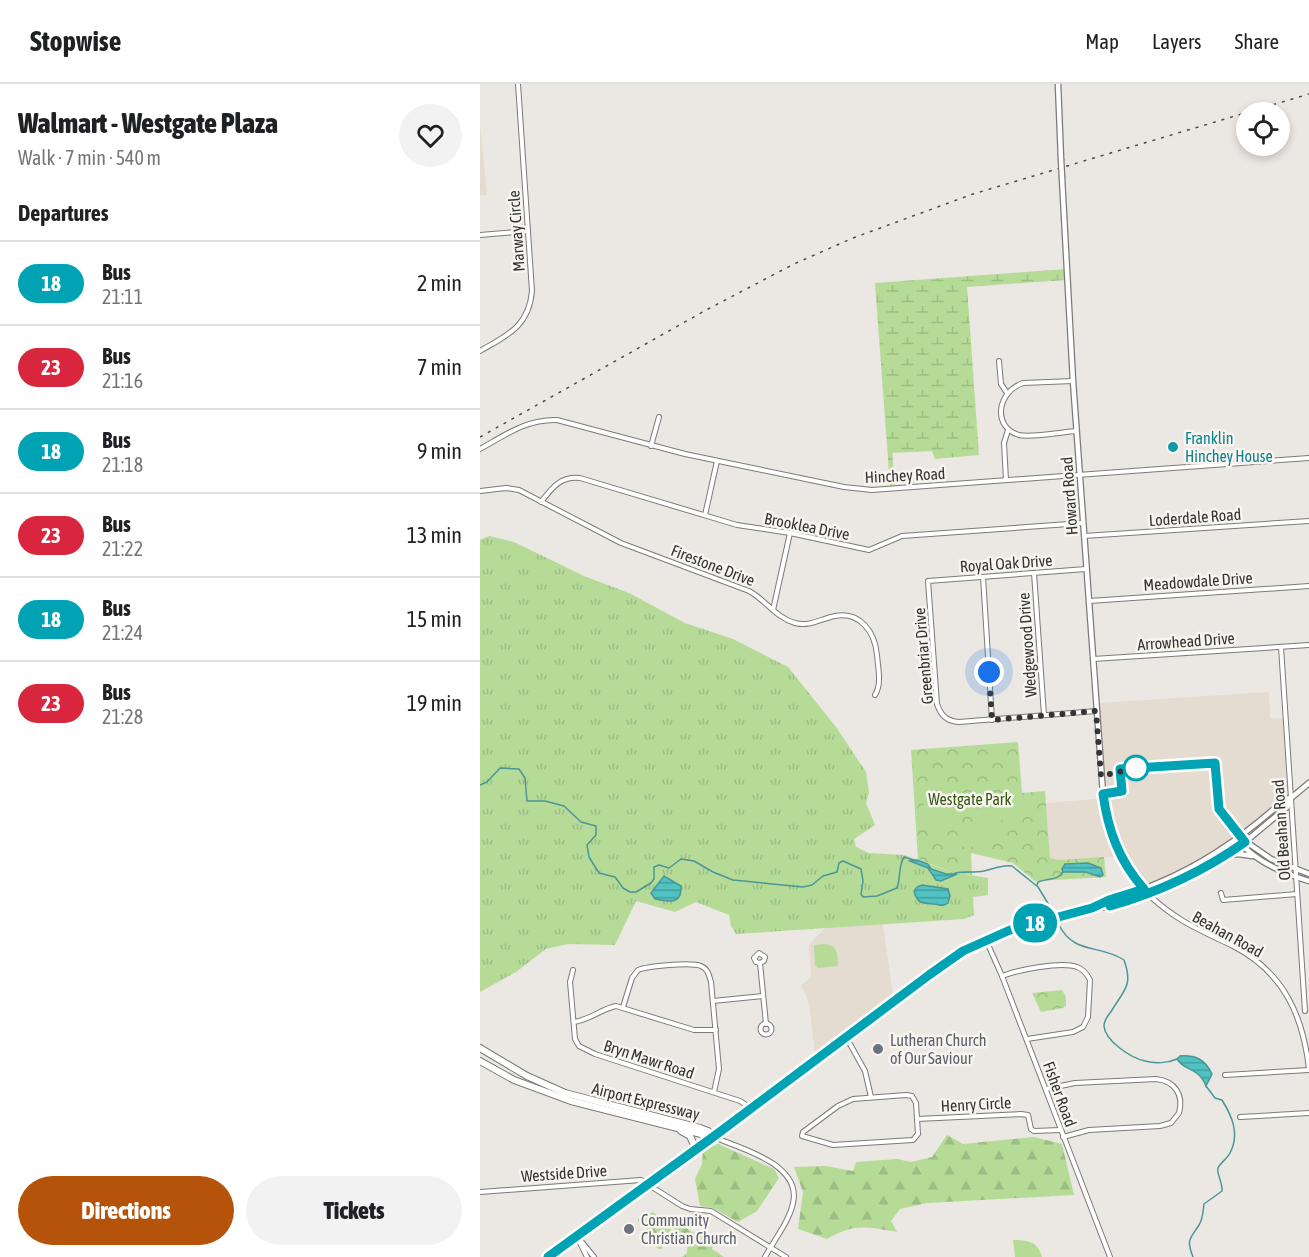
<!DOCTYPE html>
<meta charset="utf-8">
<style>
:root{--surface:#fff;--page:#f2f2f2;--text:#202124;--muted:#757577;--line:#e0e0e0;--accent:#b45309}
body{margin:0;font-family:"Asap Condensed",sans-serif;background:var(--page);color:var(--text);height:100vh;display:flex;flex-direction:column;font-size:22px;white-space:nowrap}
*{box-sizing:border-box;margin:0}
p{font-size:20px;color:var(--muted)}
.icon{flex:none;width:33px;height:33px;fill:none;stroke:currentColor;stroke-width:2;stroke-linecap:round;stroke-linejoin:round}
.map{position:relative;flex:1;overflow:hidden}
.drawer{display:flex;flex-direction:column;background:var(--surface);width:480px}
.drawer>*{flex:none}
.badge{padding:0 12px;border-radius:20px;font-size:21px;line-height:39px}
.tools{position:absolute;left:756px;top:18px;display:grid;gap:12px}
.tools a{display:grid;place-items:center;width:54px;height:54px;border-radius:50%;background:var(--surface);box-shadow:0 3px 9px #0003;font-size:30px}
.you{position:absolute;width:30px;height:30px;margin:-15px;border:4px solid #fff;border-radius:50%;background:#1a73e8;box-shadow:0 0 0 9px #1a73e833}
.map>.badge{position:absolute;translate:-50% -50%;box-shadow:0 0 0 3px #fff}
h2{padding:0 18px;font-size:22px;line-height:54px}
.round{display:grid;place-items:center;flex:none;width:63px;height:63px;border-radius:32px;background:var(--page)}
.headline{display:flex;align-items:center;justify-content:space-between;height:102px;padding:0 18px}
h1{font-size:28px;font-weight:800;line-height:45px}
.cta{display:flex;gap:12px;margin-top:auto;padding:12px 18px}
.cta a{flex:1;height:69px;border-radius:36px;background:var(--accent);color:#fff;font-size:24px;font-weight:800;line-height:69px;text-align:center}
.cta a+a{background:var(--page);color:var(--text)}
ul{padding:0;list-style:none}
li{display:flex;align-items:center;gap:18px;height:84px;padding:0 18px;border-top:2px solid var(--line)}
li div{flex:1}
li b{display:block;font-size:22px}
li em{font-style:normal}
li .badge{min-width:66px;font-weight:700;text-align:center}
header{display:flex;align-items:center;gap:36px;box-sizing:border-box;height:84px;padding:0 30px;background:var(--surface);border-bottom:2px solid var(--line)}
header strong{font-size:28px}
nav{display:flex;gap:33px;margin-inline-start:auto;font-size:21px}
main{display:flex;flex:1;min-height:0}
.map>svg:first-child{display:block}
</style>
<header>
<strong>Stopwise</strong>
<nav><a>Map</a><a>Layers</a><a>Share</a></nav>
</header>
<main>
<section class="drawer">
<div class="headline"><div><h1>Walmart - Westgate Plaza</h1><p>Walk · 7 min · 540 m</p></div><a class="round"><svg class="icon" aria-label="heart" viewBox="0 0 24 24"><path d="M12 20l-8-8c-3-5 5-10 8-4 3-6 11-1 8 4z"/></svg></a></div>
<h2>Departures</h2>
<ul>
<li><span class="badge" style="background:#00a3b4;color:#fff">18</span><div><b>Bus</b><p>21:11</p></div><em>2 min</em></li>
<li><span class="badge" style="background:#d7263d;color:#fff">23</span><div><b>Bus</b><p>21:16</p></div><em>7 min</em></li>
<li><span class="badge" style="background:#00a3b4;color:#fff">18</span><div><b>Bus</b><p>21:18</p></div><em>9 min</em></li>
<li><span class="badge" style="background:#d7263d;color:#fff">23</span><div><b>Bus</b><p>21:22</p></div><em>13 min</em></li>
<li><span class="badge" style="background:#00a3b4;color:#fff">18</span><div><b>Bus</b><p>21:24</p></div><em>15 min</em></li>
<li><span class="badge" style="background:#d7263d;color:#fff">23</span><div><b>Bus</b><p>21:28</p></div><em>19 min</em></li>
</ul>
<div class="cta"><a>Directions</a><a>Tickets</a></div>
</section>
<div class="map">
<svg width="829" height="1173" viewBox="0 0 829 1173">
<defs>
<pattern id="grass-tufts" width="24" height="20" patternUnits="userSpaceOnUse" patternTransform="scale(1.5)"><rect width="24" height="20" fill="#b5db97"/><path d="M3 7l-1-3M5 7V3M7 7l1-3M15 17l-1-3M17 17v-4M19 17l1-3" fill="none" stroke="#9cbd83"/></pattern>
<pattern id="forest-firs" width="22" height="20" patternUnits="userSpaceOnUse" patternTransform="scale(1.5)"><rect width="22" height="20" fill="#b5db97"/><path d="M5 1l3.5 6h-7zM16 11l3.5 6h-7z" fill="#9cbd83"/></pattern>
<pattern id="wetland-marsh" width="20" height="14" patternUnits="userSpaceOnUse" patternTransform="scale(1.5)"><rect width="20" height="14" fill="#b5db97"/><path d="M1 5h8M5 5V1M11 12h8M15 12V8" fill="none" stroke="#9cbd83"/></pattern>
<pattern id="park-crowns" width="20" height="18" patternUnits="userSpaceOnUse" patternTransform="scale(1.5)"><rect width="20" height="18" fill="#b5db97"/><path d="M2 6a3 3 0 1 1 6 0M12 15a3 3 0 1 1 6 0" fill="none" stroke="#9cbd83"/></pattern>
<pattern id="water-rules" width="6" height="5" patternUnits="userSpaceOnUse" patternTransform="scale(1.5)"><rect width="6" height="5" fill="#51c2c2"/><path d="M0 2.5h6" fill="none" stroke="#449e9e"/></pattern>
</defs>
<rect width="100%" height="100%" fill="#ebe7e3"/>
<g fill="#e4dbd1">
<path d="M0,40L7,111H0Z"/>
<path d="M789,608L790,634L804,635L808,708L766,745L717,777L673,798H665L659,794L644,769L634,773L579,776L570,774L566,719L627,714L619,619Z"/>
<path d="M403,840L413,911L335,970L330,926L327,913L321,902L331,893L329,861L346,843Z"/>
</g>
<path fill="url(#grass-tufts)" d="M9,452L34,458L104,492L149,509L205,539L253,555L308,583L356,643L386,688L389,708L386,719L395,741L374,755L376,763L389,769L424,771L471,788L508,794V811L493,813L494,831L484,835L256,850L251,842L249,831L216,818L195,828L156,817L135,861L88,860L66,865L36,888L0,908V456Z"/>
<g fill="url(#forest-firs)">
<path d="M467,1051L483,1060L554,1053L582,1060L594,1111L447,1119L420,1125L411,1137L417,1148C386,1143 375,1139 347,1155L318,1145L323,1108L314,1083L346,1082L373,1087L376,1078L417,1075L431,1078L452,1073Z"/>
<path d="M238,1060L294,1085L299,1094L277,1127L258,1138L233,1124L220,1122L215,1095L222,1080L223,1066Z"/>
<path d="M173,1128L182,1135L191,1138L206,1130L210,1134L206,1144L217,1151L234,1155L232,1165L244,1173H202L207,1169L208,1154L196,1148L193,1143L191,1144V1149L184,1152L182,1165H178L172,1157H170L168,1155L172,1148L166,1145L158,1137V1135Z"/>
</g>
<path fill="url(#wetland-marsh)" d="M586,185L585,196L487,203L499,371L455,375L452,367L412,369L415,401L410,402L395,199Z"/>
<g fill="url(#park-crowns)">
<path d="M538,658L542,709L565,707L570,774L579,776L624,773L626,793L555,797L533,779L491,769L492,791L471,788L438,775L431,666Z"/>
<path d="M582,906L586,913V921L583,924L561,928L552,909Z"/>
</g>
<g fill="#b5db97">
<path d="M477,711C478,731 464,745 444,744V715L448,712Z"/>
<path d="M544,718L545,733L512,738L511,721Z"/>
<path d="M510,730C511,740 516,752 512,762L481,763C483,743 491,734 510,730Z"/>
<path d="M346,860L354,863L357,869L358,882L338,884L335,881L334,861Z"/>
<path d="M533,1156C548,1156 558,1158 562,1173H535Z"/>
</g>
<g fill="url(#water-rules)" stroke="#499797" stroke-width="1.5">
<path d="M437,776L448,780L451,785L466,790H477L461,797L456,796L448,784L430,777Z"/>
<path d="M608,779L621,784L623,791L620,793L606,788H583L582,785L585,780Z"/>
<path d="M184,792L201,802C202,822 188,817 175,815L171,809Z"/>
<path d="M442,801L468,805L470,812L468,819C462,823 461,821 454,820C443,819 437,820 434,807L437,803Z"/>
<path d="M700,972C715,971 725,975 732,990L726,1002C718,982 705,988 697,975Z"/>
</g>
<g fill="none" stroke-linecap="round" stroke-linejoin="round">
<g stroke="#499797" stroke-width="1.5">
<path d="M0,701L7,698L20,684L39,685L45,694L47,717H65L84,722L101,738L116,742V751L107,761L109,773L119,789L135,793L143,804L150,808H156L171,799L174,795V783L179,781L189,784L201,775L214,777L233,788L253,796L323,803L332,801L343,792L357,788L359,779L363,777L381,785L383,797L381,810L383,813L397,812L417,804C421,794 418,782 424,773L437,777"/>
<path d="M475,789C485,787 494,789 504,787C514,785 523,780 532,782L558,803L572,826"/>
<path d="M557,801L558,798C568,794 577,797 583,788"/>
<path d="M579,841C594,871 620,860 644,876C653,901 645,905 632,926C629,931 624,935 624,942C625,957 651,974 665,977C675,980 688,979 697,975"/>
<path d="M713,1173C706,1155 710,1155 719,1141C723,1135 723,1127 724,1120L742,1107C743,1099 736,1089 738,1084C740,1079 747,1075 750,1069C760,1050 752,1032 742,1016L735,1014L726,1002"/>
</g>
<defs>
<g id="minor">
<path d="M0,151L48,147"/>
<path d="M0,267C28,251 49,242 52,207L38,0"/>
<path d="M519,277L521,300L527,309"/>
<path d="M593,297L543,299C517,308 512,343 539,351C550,354 583,348 596,347"/>
<path d="M171,362L179,333"/>
<path d="M0,365C25,351 47,335 77,336L205,370L364,403L392,406L829,374"/>
<path d="M526,396L524,359L528,346"/>
<path d="M0,407L26,404L39,406L141,459L269,507C286,516 296,534 315,539C330,543 340,535 355,532C380,527 395,548 397,571C398,584 402,600 395,611"/>
<path d="M61,418C72,404 80,392 100,394L257,441L310,449L389,466L422,452L603,439"/>
<path d="M225,431L237,377"/>
<path d="M604,452L829,437"/>
<path d="M606,485L448,497L457,620C461,632 467,637 479,638L616,627"/>
<path d="M554,489L564,631"/>
<path d="M503,493L512,636"/>
<path d="M609,517L829,502"/>
<path d="M293,526L310,449"/>
<path d="M801,563L825,927"/>
<path d="M613,575L829,561"/>
<path d="M741,809L743,816L817,810"/>
<path d="M668,810C696,837 720,846 753,862C804,888 823,932 829,985"/>
<path d="M506,856L522,892L630,1173"/>
<path d="M280,879L284,877L285,873L279,869L274,874L276,878L280,879L286,940"/>
<path d="M93,886L90,898L95,955L99,962L115,970L260,1017L271,1024"/>
<path d="M522,892C538,886 581,877 597,883C603,885 607,890 610,896L608,933L603,943L593,948L547,955"/>
<path d="M233,917L283,912"/>
<path d="M143,923L152,894L158,886C168,882 211,878 221,882C228,885 229,891 231,898L238,974L239,985L234,1008"/>
<path d="M94,938C112,935 121,925 136,922L214,946H236"/>
<circle cx="286" cy="945" r="5.5"/>
<path d="M366,953L385,987L391,1013"/>
<path d="M745,991L829,986"/>
<path d="M566,1005L595,999L676,995C695,997 704,1011 699,1029L691,1039L680,1042L609,1046L583,1053"/>
<path d="M426,1011L432,1012L436,1019L438,1050L433,1056L353,1061L322,1052L323,1048L358,1022L373,1015Z"/>
<path d="M760,1033L829,1029"/>
<path d="M437,1035L541,1030L548,1031L551,1045L554,1047L580,1046"/>
<path d="M233,1053C260,1064 322,1080 313,1119C309,1138 294,1156 285,1173"/>
<path d="M0,1108L161,1096L202,1122L210,1125L231,1127L306,1173"/>
<path d="M97,1152L114,1173"/>
<path d="M97,1153L107,1173"/>
</g>
<g id="major">
<path d="M578,0L581,75"/>
<path d="M582,94L593,297L623,710C628,749 641,780 668,810"/>
<path d="M765,757L791,775L829,790"/>
<path d="M761,760C778,778 805,790 829,797"/>
<path d="M748,771L759,770L772,772"/>
<path d="M617,822C637,813 658,808 678,799C726,779 767,750 805,715L811,714L829,699"/>
<path d="M68,1173L233,1053L452,888L483,867L530,846L612,824L630,823L668,810L711,791L765,758L807,723L811,714"/>
</g>
<g id="highway">
<path d="M0,964L47,992L85,1009L220,1044L228,1047L233,1053"/>
<path d="M0,977L34,996L91,1017L233,1053"/>
<path d="M201,1047L210,1052L216,1065"/>
</g>
</defs>
<use href="#minor" stroke="#7d7a76" stroke-width="6"/>
<use href="#major" stroke="#7d7a76" stroke-width="7"/>
<use href="#highway" stroke="#7d7a76" stroke-width="8"/>
<use href="#minor" stroke="#fff" stroke-width="4"/>
<use href="#major" stroke="#fff" stroke-width="4.5"/>
<use href="#highway" stroke="#fff" stroke-width="6"/>
<path stroke="#4c4a48" stroke-width="1.5" stroke-dasharray="3 6" stroke-linecap="butt" d="M0,353L228,225L314,180L373,154L493,110L829,10"/>
<defs>
<path id="major-bridge" d="M581,75L582,94"/>
</defs>
<use href="#major-bridge" stroke="#7d7a76" stroke-width="7" stroke-linecap="butt"/>
<use href="#major-bridge" stroke="#fff" stroke-width="4.5"/>
</g>
<g fill="none" stroke-linecap="round" stroke-linejoin="round">
<defs>
<path id="line" d="M68,1173L233,1053L449,891L483,867L530,846L612,824L629,816L664,805C639,777 628,746 623,710L642,707L640,685L735,679L739,725L765,758C724,787 679,808 630,822"/>
</defs>
<use href="#line" stroke="#fff" stroke-width="14"/>
<use href="#line" stroke="#00a3b4" stroke-width="9"/>
<path stroke="#363433" stroke-width="6" stroke-dasharray="0 10.8" d="M509,588L512,636L616,627L621,692L656,684"/>
</g>
<circle fill="#0f9aa8" stroke="#f8f4f0" stroke-width="2" cx="693" cy="363" r="6"/>
<circle fill="#fff" stroke="#00a3b4" stroke-width="3" cx="656" cy="684" r="12"/>
<g fill="#6b7280" stroke="#f8f4f0" stroke-width="2">
<circle cx="398" cy="965" r="6"/>
<circle cx="149" cy="1145" r="6"/>
</g>
<g text-anchor="middle" stroke-width="5" stroke-linejoin="round" paint-order="stroke">
<g font-size="16" fill="#363433" stroke="#f8f4f0">
<text transform="translate(36 147) rotate(-94)" y="6">Marway Circle</text>
<text transform="translate(425 391) rotate(-3)" y="6">Hinchey Road</text>
<text transform="translate(589 412) rotate(-94)" y="6">Howard Road</text>
<text transform="translate(715 433) rotate(-4)" y="6">Loderdale Road</text>
<text transform="translate(327 442) rotate(11)" y="6">Brooklea Drive</text>
<text transform="translate(526 479) rotate(-4)" y="6">Royal Oak Drive</text>
<text transform="translate(233 481) rotate(21)" y="6">Firestone Drive</text>
<text transform="translate(718 497) rotate(-4)" y="6">Meadowdale Drive</text>
<text transform="translate(706 557) rotate(-4)" y="6">Arrowhead Drive</text>
<text transform="translate(547 561) rotate(-94)" y="6">Wedgewood Drive</text>
<text transform="translate(443 572) rotate(-95)" y="6">Greenbriar Drive</text>
<text transform="translate(801 746) rotate(-94)" y="6">Old Beahan Road</text>
<text transform="translate(748 850) rotate(29)" y="6">Beahan Road</text>
<text transform="translate(169 975) rotate(18)" y="6">Bryn Mawr Road</text>
<text transform="translate(580 1010) rotate(70)" y="6">Fisher Road</text>
<text transform="translate(166 1017) rotate(14)" y="6">Airport Expressway</text>
<text transform="translate(496 1020) rotate(-3)" y="6">Henry Circle</text>
<text transform="translate(84 1089) rotate(-4)" y="6">Westside Drive</text>
</g>
<g font-size="16" fill="#0d838f" stroke="#f8f4f0" text-anchor="start">
<text x="705" y="360">Franklin<tspan x="705" dy="18">Hinchey House</tspan></text>
</g>
<g font-size="16" fill="#375810" stroke="#f8f4f0">
<text x="490" y="721">Westgate Park</text>
</g>
<g font-size="16" fill="#5b616d" stroke="#f8f4f0" text-anchor="start">
<text x="410" y="962">Lutheran Church<tspan x="410" dy="18">of Our Saviour</tspan></text>
<text x="161" y="1142">Community<tspan x="161" dy="18">Christian Church</tspan></text>
</g>
</g>
</svg>
<div class="tools">
<a><svg class="icon" aria-label="locate" viewBox="0 0 24 24"><circle cx="12" cy="12" r="6"/><path d="M12 2v4M12 18v4M2 12h4M18 12h4"/></svg></a>
</div>
<div class="you" style="left:509px;top:588px"></div>
<b class="badge" style="left:555px;top:839px;background:#00a3b4;color:#fff">18</b>
</div>
</main>
